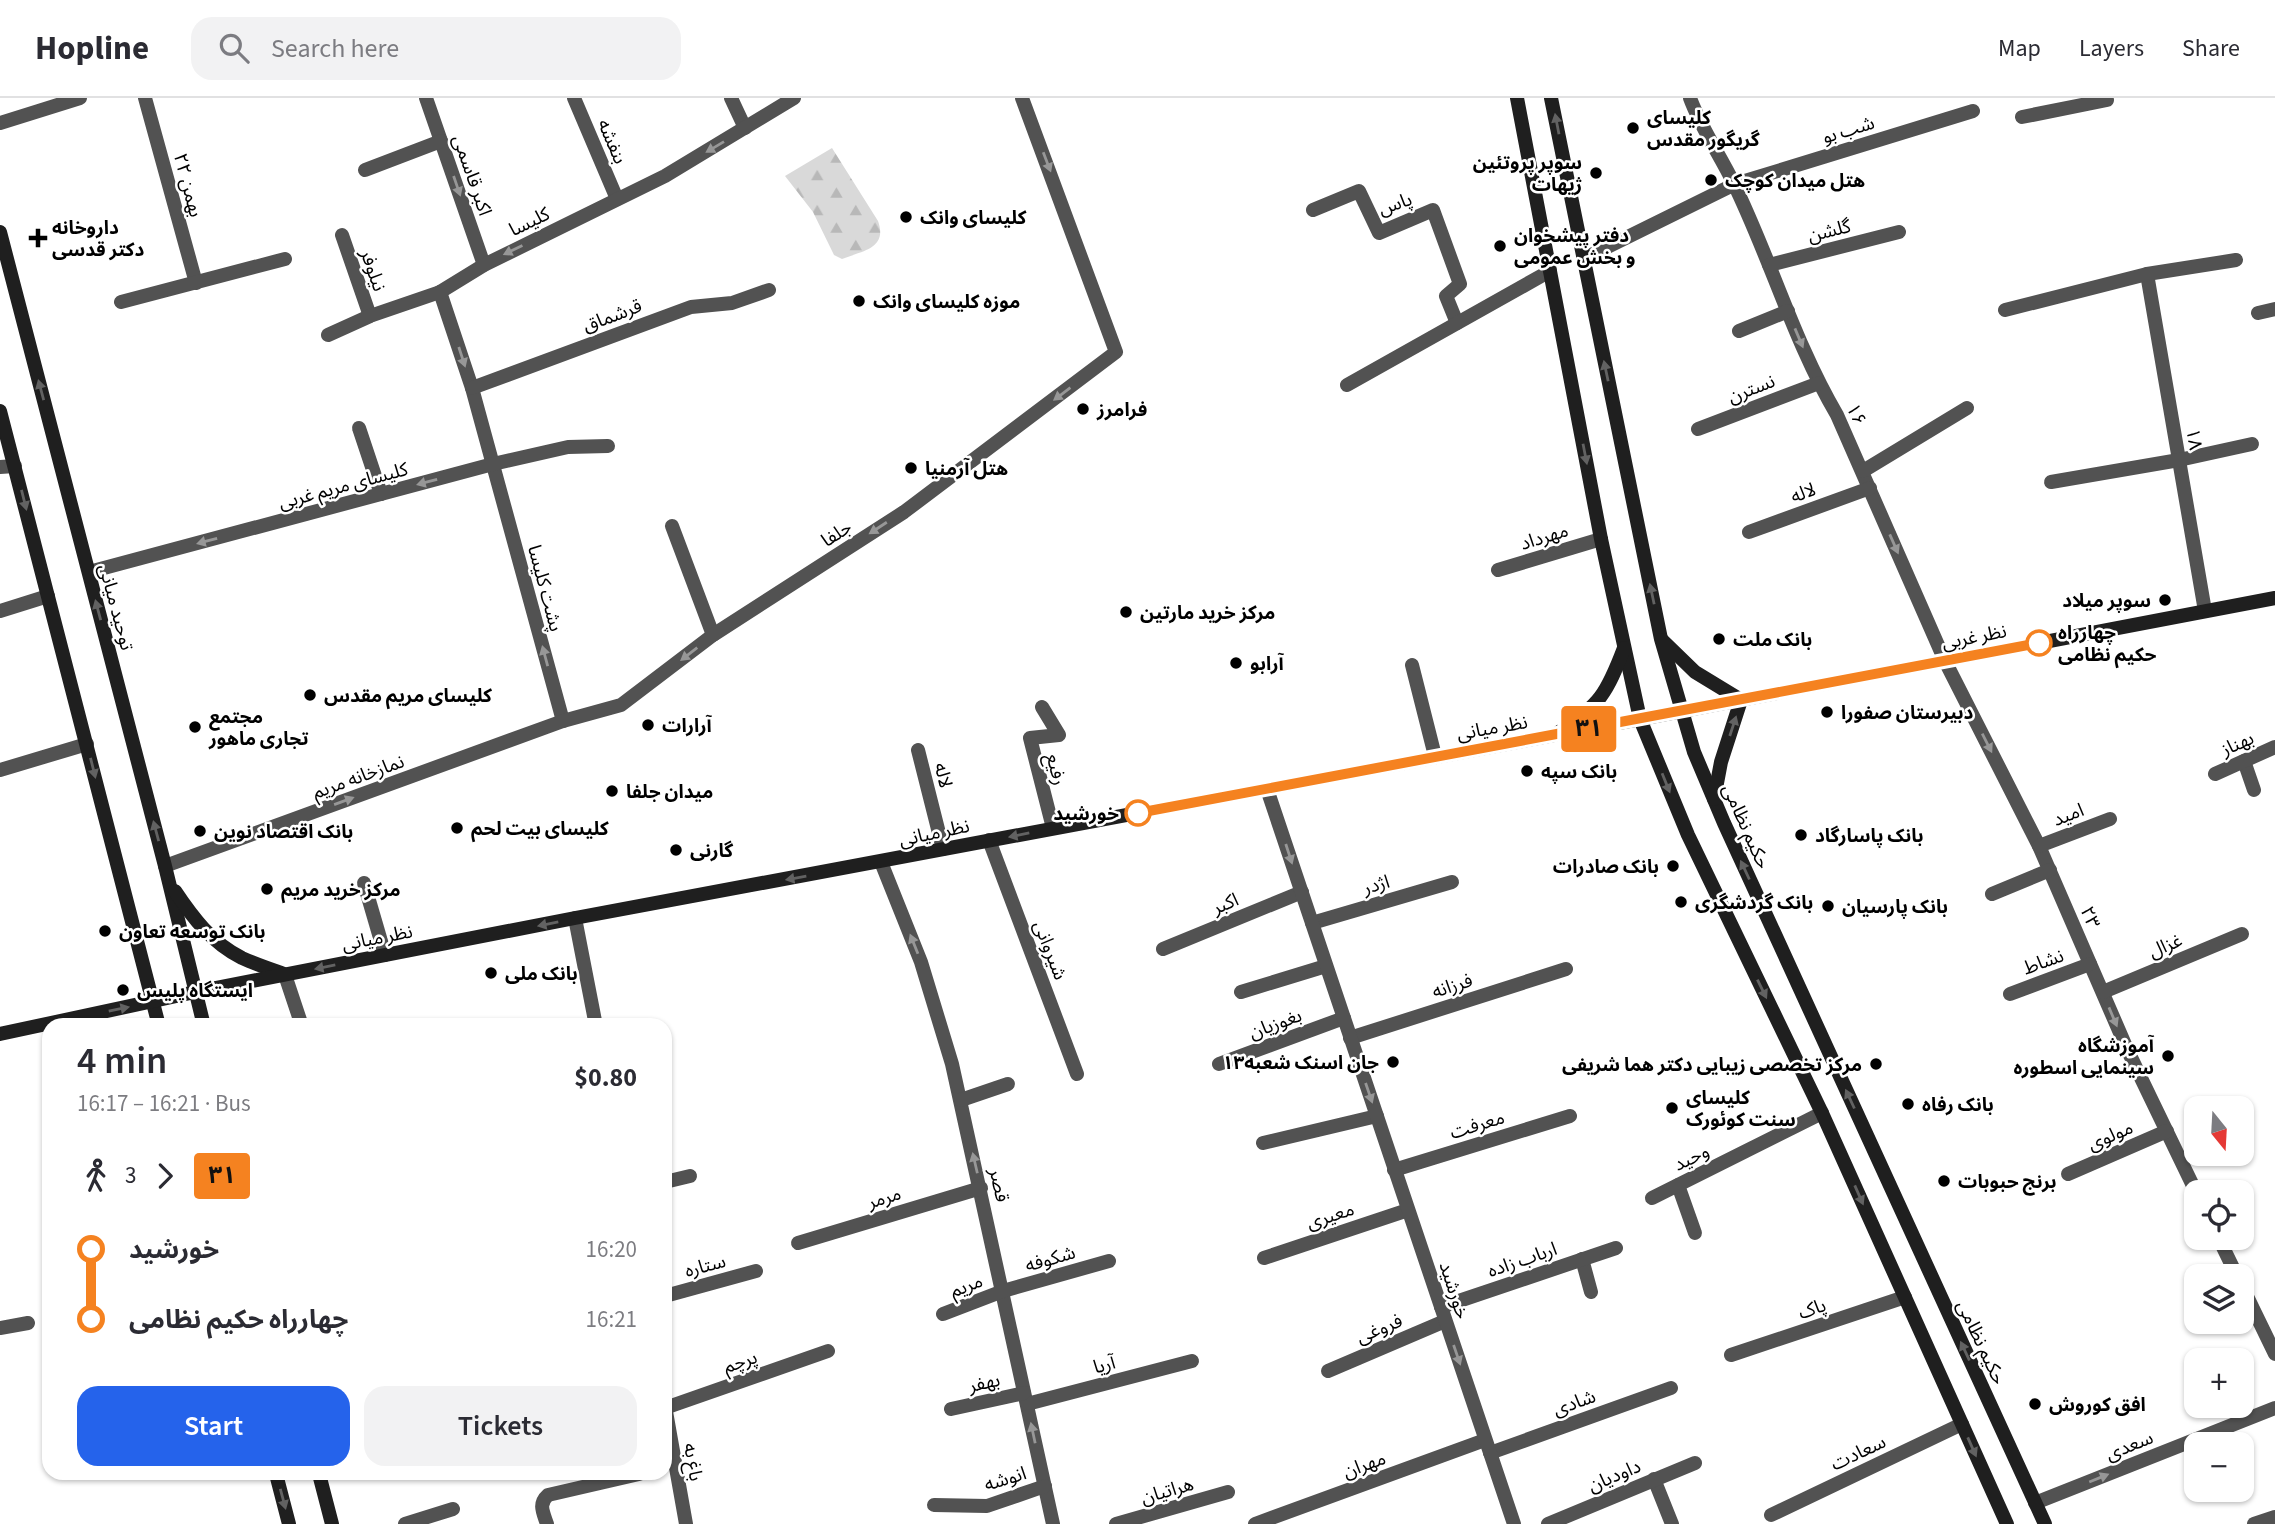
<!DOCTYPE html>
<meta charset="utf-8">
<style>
:root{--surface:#fff;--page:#f2f2f3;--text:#2b2b33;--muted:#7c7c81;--line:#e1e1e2;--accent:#2563eb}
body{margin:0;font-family:"Source Sans 3","Noto Sans Arabic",sans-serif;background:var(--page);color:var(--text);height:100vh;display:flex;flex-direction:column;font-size:26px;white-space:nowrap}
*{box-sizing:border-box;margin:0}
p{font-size:23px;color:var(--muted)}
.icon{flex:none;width:38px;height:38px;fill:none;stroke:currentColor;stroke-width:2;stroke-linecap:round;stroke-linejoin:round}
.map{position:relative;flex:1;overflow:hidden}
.side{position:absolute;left:42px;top:920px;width:630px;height:462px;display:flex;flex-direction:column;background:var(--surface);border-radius:21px;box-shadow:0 2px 5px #0004}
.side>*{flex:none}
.badge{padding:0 14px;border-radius:5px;font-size:24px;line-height:46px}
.needle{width:46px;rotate:162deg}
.buttons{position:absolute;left:2184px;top:998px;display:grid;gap:14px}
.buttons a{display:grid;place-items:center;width:70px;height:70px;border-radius:14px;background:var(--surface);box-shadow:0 2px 5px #0004;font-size:35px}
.map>.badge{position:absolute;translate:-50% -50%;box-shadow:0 0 0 4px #fff}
.legs{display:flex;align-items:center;gap:10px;height:77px;padding:0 35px;font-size:23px}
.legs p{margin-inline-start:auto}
.head{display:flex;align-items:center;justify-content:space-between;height:119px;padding:0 35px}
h1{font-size:38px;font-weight:600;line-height:52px}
.primary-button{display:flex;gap:14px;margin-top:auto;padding:14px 35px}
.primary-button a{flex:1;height:80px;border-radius:21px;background:var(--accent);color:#fff;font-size:28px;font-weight:600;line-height:80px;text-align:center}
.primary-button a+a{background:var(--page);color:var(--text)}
ul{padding:0 35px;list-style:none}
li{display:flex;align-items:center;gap:24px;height:70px;font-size:26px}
li i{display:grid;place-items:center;width:10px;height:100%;margin:0 9px;background:currentColor}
li i::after{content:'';width:18px;height:18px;margin:-9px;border:5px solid;border-radius:50%;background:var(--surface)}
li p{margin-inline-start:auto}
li:first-child i{background:linear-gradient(#0000 50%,currentColor 0)}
li:last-child i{background:linear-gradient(currentColor 50%,#0000 0)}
header{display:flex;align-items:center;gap:42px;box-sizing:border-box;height:98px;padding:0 35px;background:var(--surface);border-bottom:2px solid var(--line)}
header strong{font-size:33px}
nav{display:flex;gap:38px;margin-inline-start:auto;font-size:24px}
.search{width:490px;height:63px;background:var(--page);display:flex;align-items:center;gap:18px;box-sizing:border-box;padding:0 24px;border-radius:21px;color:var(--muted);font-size:26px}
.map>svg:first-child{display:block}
</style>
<header>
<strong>Hopline</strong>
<div class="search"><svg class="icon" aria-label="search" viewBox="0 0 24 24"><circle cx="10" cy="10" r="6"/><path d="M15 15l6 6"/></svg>Search here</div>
<nav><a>Map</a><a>Layers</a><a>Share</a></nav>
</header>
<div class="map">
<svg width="2275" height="1426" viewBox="0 0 2275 1426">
<defs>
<pattern id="forest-firs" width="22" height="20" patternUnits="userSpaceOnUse" patternTransform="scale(1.75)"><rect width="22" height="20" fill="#d9d9d9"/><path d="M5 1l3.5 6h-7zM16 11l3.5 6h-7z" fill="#b8b8b8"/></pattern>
</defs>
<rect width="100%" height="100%" fill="#fff"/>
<path fill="url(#forest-firs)" d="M832,50L878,123C888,151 862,153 842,161L834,157L813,114L785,78Z"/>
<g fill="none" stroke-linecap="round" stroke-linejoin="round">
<g stroke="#525252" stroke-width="14">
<path d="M145,0L196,185"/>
<path d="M426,0L484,167"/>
<path d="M574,0L617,101"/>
<path d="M731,0L745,30"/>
<path d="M1690,0C1701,30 1720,57 1734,86C1771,162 1794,244 1837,317L1945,563L2039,748L2127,951L2196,1094"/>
<path d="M2022,19L2107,2"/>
<path d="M365,72L441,43"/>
<path d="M1313,112L1359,93L1379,135L1433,112L1460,186L1446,198L1457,225"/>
<path d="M342,137L370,218"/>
<path d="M1583,161L1735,86L1973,13"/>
<path d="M1769,167L1899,134"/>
<path d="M2147,176L2205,513"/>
<path d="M440,194L472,290L563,623"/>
<path d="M121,204L285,161"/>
<path d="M2005,212L2147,176L2236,162"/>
<path d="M2258,215L2275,211"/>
<path d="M1739,233L1788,213"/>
<path d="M328,237L370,218L440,194L484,167L665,78L794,0"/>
<path d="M1347,287L1550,173"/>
<path d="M472,290L691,209L732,205L769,192"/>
<path d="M359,330L381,396"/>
<path d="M1698,331L1819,285"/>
<path d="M0,369L15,368"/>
<path d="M1863,373L1967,310"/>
<path d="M2051,384L2179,362L2252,346"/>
<path d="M672,428L713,537"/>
<path d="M1749,434L1870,390"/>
<path d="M1498,472L1601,441"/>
<path d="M89,474L493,366L568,349L608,348"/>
<path d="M0,513L48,498"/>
<path d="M1412,567L1435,658"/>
<path d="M1042,609L1059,637L1030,640L1053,730"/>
<path d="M918,652L943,751"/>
<path d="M2244,663L2254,692"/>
<path d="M0,672L87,646"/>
<path d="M2215,676L2275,649"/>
<path d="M989,742L1077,976"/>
<path d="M2039,748L2110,721"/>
<path d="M881,764L921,864L952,966L1053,1426"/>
<path d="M165,768L563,623L621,607L713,537L904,414L1116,254L1022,0"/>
<path d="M364,785L385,857"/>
<path d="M1992,796L2050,772"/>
<path d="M575,820L596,928"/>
<path d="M1312,825L1452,784"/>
<path d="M1163,851L1302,794"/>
<path d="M285,877L302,928"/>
<path d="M1241,894L1326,868"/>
<path d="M2103,894L2242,836"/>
<path d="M2010,896L2090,866"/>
<path d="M1350,940L1566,871"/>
<path d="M1219,966L1344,920"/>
<path d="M961,1002L1008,986"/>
<path d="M1263,1045L1377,1018"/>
<path d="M1394,1072L1570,1018"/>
<path d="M2068,1076L2167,1033"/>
<path d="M665,1084L690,1078"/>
<path d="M1678,1087L1695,1135"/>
<path d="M1652,1100L1822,1015"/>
<path d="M2218,1139L2237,1178"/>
<path d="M798,1145L981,1090"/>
<path d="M1264,1160L1408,1112"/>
<path d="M1582,1161L1591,1194"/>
<path d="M2242,1188L2275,1256"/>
<path d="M665,1198L756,1173"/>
<path d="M1441,1209L1616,1150"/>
<path d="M943,1216L1003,1193L1109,1163"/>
<path d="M0,1230L28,1225"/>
<path d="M1731,1257L1905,1199"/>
<path d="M1328,1273L1445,1223"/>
<path d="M1027,1306L1192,1263"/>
<path d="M665,1308L686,1426"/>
<path d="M665,1310L828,1253"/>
<path d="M951,1311L1024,1295"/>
<path d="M1490,1355L1671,1290"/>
<path d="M1654,1381L1672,1426"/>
<path d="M2035,1405L2275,1310"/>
<path d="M934,1407L987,1408L1045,1388"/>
<path d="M1771,1417L1962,1326"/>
<path d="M405,1426L453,1411"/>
<path d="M547,1426C543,1414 538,1406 548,1397L639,1376"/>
<path d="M1116,1426L1228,1394"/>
<path d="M1255,1426L1485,1342"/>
<path d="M1548,1426L1695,1365"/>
<path d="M2254,1426L2275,1419"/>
</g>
<g stroke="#525252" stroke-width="14">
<path d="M0,25L80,0"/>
<path d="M1267,691L1514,1426"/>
</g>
<g stroke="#1f1f1f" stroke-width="14">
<path d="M1517,0L1601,441L1640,621L1688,737L1822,1015L2007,1426"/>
<path d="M1551,0L1661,541L1694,654L1724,725L2045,1426"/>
<path d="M0,134L165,768L204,928"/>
<path d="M0,313L159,928"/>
<path d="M1662,542L1695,574L1741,602"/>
<path d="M1559,634C1600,607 1607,595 1624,550"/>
<path d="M1714,701L1721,664L1741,602"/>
<path d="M175,793C193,820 212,845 242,860C255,866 270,871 284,876"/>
<path d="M0,936L195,894L575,820L1640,621L2275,500"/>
<path d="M276,1376L289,1426"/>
<path d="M319,1376L332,1426"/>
</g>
</g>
<defs><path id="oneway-solid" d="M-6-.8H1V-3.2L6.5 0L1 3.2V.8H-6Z" transform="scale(1.75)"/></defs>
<g fill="#626262">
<use href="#oneway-solid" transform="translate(1557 26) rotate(-101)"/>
<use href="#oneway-solid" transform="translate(1606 273) rotate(-102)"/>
<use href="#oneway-solid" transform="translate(41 292) rotate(-105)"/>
<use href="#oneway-solid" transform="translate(1585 356) rotate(79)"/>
<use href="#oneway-solid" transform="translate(24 402) rotate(76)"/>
<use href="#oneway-solid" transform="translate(1652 496) rotate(-102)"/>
<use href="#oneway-solid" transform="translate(98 512) rotate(-105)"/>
<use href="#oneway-solid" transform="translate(1733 628) rotate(-72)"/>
<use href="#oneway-solid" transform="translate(93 670) rotate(76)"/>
<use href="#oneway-solid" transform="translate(1666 685) rotate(68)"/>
<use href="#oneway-solid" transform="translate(156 733) rotate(-105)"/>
<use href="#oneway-solid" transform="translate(1019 737) rotate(169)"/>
<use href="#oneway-solid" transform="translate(1745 772) rotate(-115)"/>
<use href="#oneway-solid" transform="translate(796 780) rotate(170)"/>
<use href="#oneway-solid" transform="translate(548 826) rotate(169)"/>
<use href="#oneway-solid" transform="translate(325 869) rotate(169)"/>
<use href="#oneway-solid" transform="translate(1762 891) rotate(64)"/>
<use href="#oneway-solid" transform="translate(119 911) rotate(-12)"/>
<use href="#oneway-solid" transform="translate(1850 1001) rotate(-115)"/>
<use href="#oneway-solid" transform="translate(1859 1097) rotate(66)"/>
<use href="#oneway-solid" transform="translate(1965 1253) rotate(-115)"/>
<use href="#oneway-solid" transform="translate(1972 1349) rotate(66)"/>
<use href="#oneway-solid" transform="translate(283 1401) rotate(75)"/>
</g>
<g fill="#979797">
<use href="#oneway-solid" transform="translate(715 49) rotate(149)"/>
<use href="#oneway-solid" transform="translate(1047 64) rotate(69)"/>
<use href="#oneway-solid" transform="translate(457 88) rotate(71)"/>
<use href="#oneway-solid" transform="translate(513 152) rotate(154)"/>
<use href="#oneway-solid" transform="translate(1799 240) rotate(67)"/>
<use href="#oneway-solid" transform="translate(462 259) rotate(72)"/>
<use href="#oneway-solid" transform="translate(1062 296) rotate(143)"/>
<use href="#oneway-solid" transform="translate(427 384) rotate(165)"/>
<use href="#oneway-solid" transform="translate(878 430) rotate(147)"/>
<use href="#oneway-solid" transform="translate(207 443) rotate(165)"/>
<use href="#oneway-solid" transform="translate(1894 446) rotate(66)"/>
<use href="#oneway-solid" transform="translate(689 556) rotate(142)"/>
<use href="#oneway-solid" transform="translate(545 558) rotate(-105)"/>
<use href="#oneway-solid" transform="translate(1987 645) rotate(63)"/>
<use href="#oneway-solid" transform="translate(344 703) rotate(-20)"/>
<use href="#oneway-solid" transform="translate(1289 756) rotate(72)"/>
<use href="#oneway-solid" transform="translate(914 846) rotate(-112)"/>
<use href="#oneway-solid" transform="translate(2113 919) rotate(67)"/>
<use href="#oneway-solid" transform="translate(1369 995) rotate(71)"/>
<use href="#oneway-solid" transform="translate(975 1065) rotate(-103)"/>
<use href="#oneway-solid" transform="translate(1457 1257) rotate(71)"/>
<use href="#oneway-solid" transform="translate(1033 1335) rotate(-102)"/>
<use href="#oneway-solid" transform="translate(2099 1380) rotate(-22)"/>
</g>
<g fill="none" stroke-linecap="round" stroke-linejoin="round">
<defs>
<path id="line-1" d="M1138,715L2039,545"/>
</defs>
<use href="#line-1" stroke="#fff" stroke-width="16"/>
<use href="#line-1" stroke="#f58220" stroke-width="10"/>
</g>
<g fill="#000" stroke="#fff" stroke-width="2.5">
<circle cx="1633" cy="30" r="7"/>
<circle cx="1596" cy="75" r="7"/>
<circle cx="1711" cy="82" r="7"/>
<circle cx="906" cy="119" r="7"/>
<path d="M34.5 129.5h7v7h7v7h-7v7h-7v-7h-7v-7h7z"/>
<circle cx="1500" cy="148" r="7"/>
<circle cx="859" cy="203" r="7"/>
<circle cx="1083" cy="311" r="7"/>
<circle cx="911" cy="370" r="7"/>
<circle cx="2165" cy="502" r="7"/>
<circle cx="1126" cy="514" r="7"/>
<circle cx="1719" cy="541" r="7"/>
<circle cx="1236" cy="565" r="7"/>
<circle cx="310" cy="597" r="7"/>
<circle cx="1827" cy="614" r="7"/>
<circle cx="648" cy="627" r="7"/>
<circle cx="195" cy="629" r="7"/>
<circle cx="1527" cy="673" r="7"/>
<circle cx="612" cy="693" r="7"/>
<circle cx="457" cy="730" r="7"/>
<circle cx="200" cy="733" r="7"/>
<circle cx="1801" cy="737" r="7"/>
<circle cx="676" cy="752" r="7"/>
<circle cx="1673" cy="768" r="7"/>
<circle cx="267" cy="791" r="7"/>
<circle cx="1681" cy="804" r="7"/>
<circle cx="1828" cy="808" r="7"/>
<circle cx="105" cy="833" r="7"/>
<circle cx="491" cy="875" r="7"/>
<circle cx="123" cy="892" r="7"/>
<circle cx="2168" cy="958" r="7"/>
<circle cx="1393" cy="964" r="7"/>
<circle cx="1876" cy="966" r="7"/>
<circle cx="1908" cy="1006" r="7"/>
<circle cx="1672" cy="1010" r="7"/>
<circle cx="1944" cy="1083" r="7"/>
<circle cx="2035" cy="1306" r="7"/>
</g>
<g fill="#fff" stroke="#f58220" stroke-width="3.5">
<circle cx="2039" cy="545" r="12"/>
<circle cx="1138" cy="715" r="12"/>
</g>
<g text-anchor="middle" stroke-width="5" stroke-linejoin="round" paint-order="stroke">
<g font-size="19" font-weight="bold" fill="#000" stroke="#fff" text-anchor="start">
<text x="1647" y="26">کلیسای<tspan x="1647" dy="22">گریگور مقدس</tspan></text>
<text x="1582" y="71" text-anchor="end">سوپر پروتئین<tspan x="1582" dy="22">ژیهات</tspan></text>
<text x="1725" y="89">هتل میدان کوچک</text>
<text x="920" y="126">کلیسای وانک</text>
<text x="52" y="136">داروخانه<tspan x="52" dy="22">دکتر قدسی</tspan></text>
<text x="1514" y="144">دفتر پیشخوان<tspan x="1514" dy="22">و بخش عمومی</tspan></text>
<text x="873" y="210">موزه کلیسای وانک</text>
<text x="1097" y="318">فرامرز</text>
<text x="925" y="377">هتل آرمنیا</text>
<text x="2151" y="509" text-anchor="end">سوپر میلاد</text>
<text x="1140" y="521">مرکز خرید مارتین</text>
<text x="1733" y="548">بانک ملت</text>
<text x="1250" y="572">آرابو</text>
<text x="324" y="604">کلیسای مریم مقدس</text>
<text x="1841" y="621">دبیرستان صفورا</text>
<text x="209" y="625">مجتمع<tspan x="209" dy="22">تجاری ماهور</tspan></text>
<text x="662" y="634">آرارات</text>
<text x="1541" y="680">بانک سپه</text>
<text x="626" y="700">میدان جلفا</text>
<text x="471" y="737">کلیسای بیت لحم</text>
<text x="214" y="740">بانک اقتصاد نوین</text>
<text x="1815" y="744">بانک پاسارگاد</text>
<text x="690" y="759">گارنی</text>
<text x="1659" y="775" text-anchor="end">بانک صادرات</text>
<text x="281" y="798">مرکز خرید مریم</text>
<text x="1695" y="811">بانک گردشگری</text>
<text x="1842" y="815">بانک پارسیان</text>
<text x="119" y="840">بانک توسعه تعاون</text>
<text x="505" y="882">بانک ملی</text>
<text x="137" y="899">ایستگاه پلیس</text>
<text x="2154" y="954" text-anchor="end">آموزشگاه<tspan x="2154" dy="22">سینمایی اسطوره</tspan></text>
<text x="1379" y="971" text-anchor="end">جان اسنک شعبه۱۳</text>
<text x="1862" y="973" text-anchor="end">مرکز تخصصی زیبایی دکتر هما شریفی</text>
<text x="1686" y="1006">کلیسای<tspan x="1686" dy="22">سنت کوئورک</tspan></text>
<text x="1922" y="1013">بانک رفاه</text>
<text x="1958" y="1090">برنج حبوبات</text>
<text x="2049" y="1313">افق کوروش</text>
</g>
<g font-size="19" fill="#000" stroke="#fff">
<text transform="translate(1848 31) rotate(-17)" y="7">شب بو</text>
<text transform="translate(613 43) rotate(67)" y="7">بنفشه</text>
<text transform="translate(473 77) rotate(71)" y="7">اکبر قاسمی</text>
<text transform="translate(189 87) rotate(75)" y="7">۲۲ بهمن</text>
<text transform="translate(1395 105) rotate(-19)" y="7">پاس</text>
<text transform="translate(529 123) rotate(-26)" y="7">کلیسا</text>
<text transform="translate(1829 132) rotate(-14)" y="7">گلشن</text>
<text transform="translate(374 172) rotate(71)" y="7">نیلوفر</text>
<text transform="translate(612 217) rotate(-21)" y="7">قرشماق</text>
<text transform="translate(1751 290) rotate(-21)" y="7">نسترن</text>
<text transform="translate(1857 316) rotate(64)" y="7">۱۶</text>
<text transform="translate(2195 341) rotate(80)" y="7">۱۸</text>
<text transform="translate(343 387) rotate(-15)" y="7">کلیسای مریم غربی</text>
<text transform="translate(1803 394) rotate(-20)" y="7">لاله</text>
<text transform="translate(836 435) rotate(-33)" y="7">جلفا</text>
<text transform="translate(1544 438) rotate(-17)" y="7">مهرداد</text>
<text transform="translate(546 490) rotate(75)" y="7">پشت کلیسا</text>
<text transform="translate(117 509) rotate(75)" y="7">توحید میانی</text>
<text transform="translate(1974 538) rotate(-11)" y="7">نظر غربی</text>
<text transform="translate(1492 629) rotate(-10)" y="7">نظر میانی</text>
<text transform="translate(2237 645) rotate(-24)" y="7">بهناز</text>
<text transform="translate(1057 671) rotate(76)" y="7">رفیع</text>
<text transform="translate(944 677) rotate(76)" y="7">لاله</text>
<text transform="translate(358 678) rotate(-20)" y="7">نمازخانه مریم</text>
<text transform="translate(2068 716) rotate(-21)" y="7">امید</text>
<text transform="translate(1747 728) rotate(66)" y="7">حکیم نظامی</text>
<text transform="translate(934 734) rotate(-12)" y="7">نظر میانی</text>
<text transform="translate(1376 786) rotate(-16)" y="7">اژدر</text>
<text transform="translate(1225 805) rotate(-23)" y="7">اکبر</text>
<text transform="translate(2091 819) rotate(67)" y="7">۲۳</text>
<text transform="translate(377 839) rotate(-11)" y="7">نظر میانی</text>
<text transform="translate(2165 847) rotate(-23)" y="7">غزال</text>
<text transform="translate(1051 852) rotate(69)" y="7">شیروانی</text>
<text transform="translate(2043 863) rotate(-20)" y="7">نشاط</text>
<text transform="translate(1452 887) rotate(-18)" y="7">فرزانه</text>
<text transform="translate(1275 925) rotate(-20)" y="7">بغوزیان</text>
<text transform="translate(1477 1026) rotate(-17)" y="7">معرفت</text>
<text transform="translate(2110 1037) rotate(-23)" y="7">مولوی</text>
<text transform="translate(1691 1059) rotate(-26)" y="7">وحید</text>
<text transform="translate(1000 1087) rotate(78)" y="7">قصر</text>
<text transform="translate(884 1099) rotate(-17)" y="7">مرمر</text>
<text transform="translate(1330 1117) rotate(-18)" y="7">معیری</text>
<text transform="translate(1050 1160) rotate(-16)" y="7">شکوفه</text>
<text transform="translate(1522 1161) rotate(-19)" y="7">ارباب زاده</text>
<text transform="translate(705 1167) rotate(-15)" y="7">ستاره</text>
<text transform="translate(966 1187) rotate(-21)" y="7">مریم</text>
<text transform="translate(1455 1192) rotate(72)" y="7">خورشید</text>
<text transform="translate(1812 1210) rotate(-19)" y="7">پاک</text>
<text transform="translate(1379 1230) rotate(-23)" y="7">فروغی</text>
<text transform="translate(1982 1244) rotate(65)" y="7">حکیم نظامی</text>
<text transform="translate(740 1263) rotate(-19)" y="7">پرچم</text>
<text transform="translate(1104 1266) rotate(-15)" y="7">آریا</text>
<text transform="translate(984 1284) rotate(-12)" y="7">بهفر</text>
<text transform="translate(1574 1304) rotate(-20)" y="7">شادی</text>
<text transform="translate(2129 1347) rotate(-22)" y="7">سعدی</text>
<text transform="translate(1858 1354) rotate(-25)" y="7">سعادت</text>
<text transform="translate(694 1364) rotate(80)" y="7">باغ به</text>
<text transform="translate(1364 1366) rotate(-20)" y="7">مهران</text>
<text transform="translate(1614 1377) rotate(-23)" y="7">داودیان</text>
<text transform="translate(1005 1380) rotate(-17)" y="7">انوشه</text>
<text transform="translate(1167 1392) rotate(-16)" y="7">هراتیان</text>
</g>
<g font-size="19" font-weight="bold" fill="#000" stroke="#fff" text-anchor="start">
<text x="2058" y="541">چهارراه<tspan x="2058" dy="22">حکیم نظامی</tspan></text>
<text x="1119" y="722" text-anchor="end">خورشید</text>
</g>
</g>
</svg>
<div class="buttons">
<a><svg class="needle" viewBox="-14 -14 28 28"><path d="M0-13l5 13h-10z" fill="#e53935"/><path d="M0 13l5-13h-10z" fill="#7c7c81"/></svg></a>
<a><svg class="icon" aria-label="locate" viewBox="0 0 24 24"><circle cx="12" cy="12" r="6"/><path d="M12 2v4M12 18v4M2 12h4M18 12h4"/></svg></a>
<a><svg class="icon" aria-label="layers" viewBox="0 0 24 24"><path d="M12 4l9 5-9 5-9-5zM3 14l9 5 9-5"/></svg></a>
<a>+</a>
<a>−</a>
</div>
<b class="badge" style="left:1589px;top:631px;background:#f58220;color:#111">۳۱</b>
<section class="side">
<div class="head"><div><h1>4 min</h1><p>16:17 – 16:21 · Bus</p></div><b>$0.80</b></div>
<div class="legs"><svg class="icon" aria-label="walk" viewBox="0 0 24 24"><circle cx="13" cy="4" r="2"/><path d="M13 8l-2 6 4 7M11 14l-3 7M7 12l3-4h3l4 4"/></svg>3<svg class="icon" aria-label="forward" viewBox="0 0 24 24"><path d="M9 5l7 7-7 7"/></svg><b class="badge" style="background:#f58220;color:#111">۳۱</b></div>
<ul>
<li><i style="color:#f58220"></i><b>خورشید</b><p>16:20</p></li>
<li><i style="color:#f58220"></i><b>چهارراه حکیم نظامی</b><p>16:21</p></li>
</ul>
<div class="primary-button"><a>Start</a><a>Tickets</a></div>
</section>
</div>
